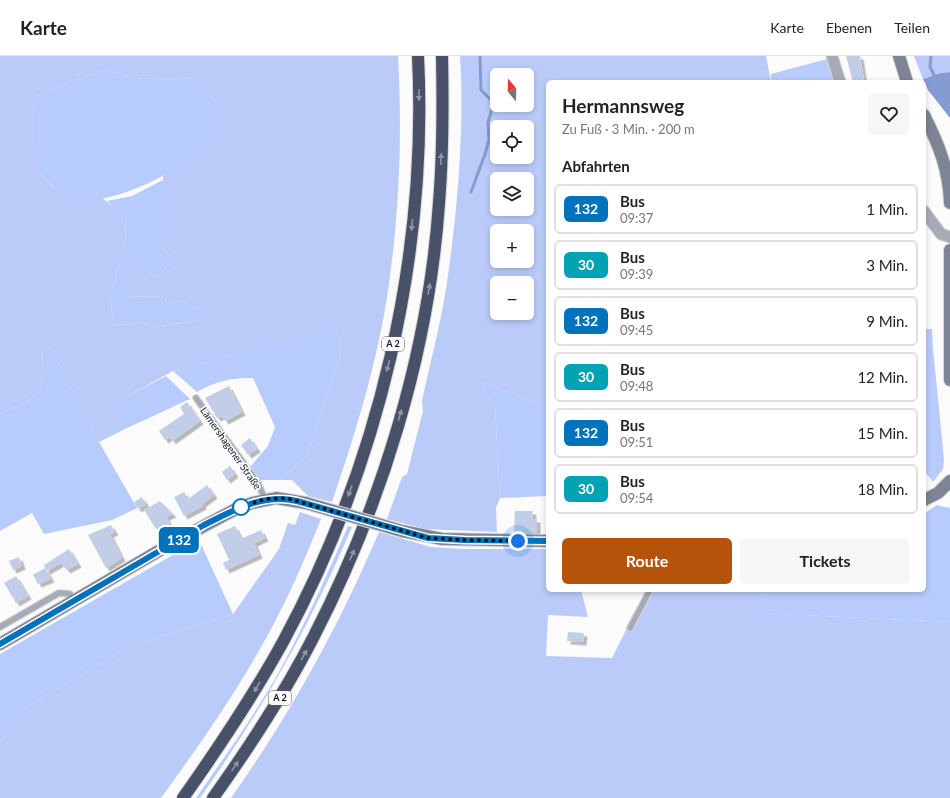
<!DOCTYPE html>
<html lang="de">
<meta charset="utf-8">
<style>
:root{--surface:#fff;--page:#f6f6f6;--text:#222;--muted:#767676;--line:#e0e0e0;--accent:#b45309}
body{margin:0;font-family:Lato,sans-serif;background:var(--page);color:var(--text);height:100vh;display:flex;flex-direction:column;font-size:15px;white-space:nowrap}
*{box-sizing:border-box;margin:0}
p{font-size:13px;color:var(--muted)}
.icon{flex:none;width:22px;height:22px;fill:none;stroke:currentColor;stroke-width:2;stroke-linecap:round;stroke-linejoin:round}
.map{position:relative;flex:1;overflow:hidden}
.details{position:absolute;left:546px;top:24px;width:380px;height:512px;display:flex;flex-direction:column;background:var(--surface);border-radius:6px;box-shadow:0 2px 6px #0003}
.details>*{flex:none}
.badge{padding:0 8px;border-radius:6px;font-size:14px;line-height:26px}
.needle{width:26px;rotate:341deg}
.fabs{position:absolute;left:490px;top:12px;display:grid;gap:8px}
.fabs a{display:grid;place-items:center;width:44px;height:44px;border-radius:6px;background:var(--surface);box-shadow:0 2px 6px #0003;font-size:20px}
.you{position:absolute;width:20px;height:20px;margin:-10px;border:3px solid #fff;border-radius:50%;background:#1a73e8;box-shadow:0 0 0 6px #1a73e833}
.map>.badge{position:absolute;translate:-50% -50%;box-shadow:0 0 0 2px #fff}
h2{padding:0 16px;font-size:15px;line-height:36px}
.round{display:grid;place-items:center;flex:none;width:42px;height:42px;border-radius:6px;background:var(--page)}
.overview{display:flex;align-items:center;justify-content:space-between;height:68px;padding:0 16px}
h1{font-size:19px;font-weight:700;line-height:30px}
.cta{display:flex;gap:8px;margin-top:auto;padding:8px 16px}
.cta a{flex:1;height:46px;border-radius:6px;background:var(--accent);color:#fff;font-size:16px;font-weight:700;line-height:46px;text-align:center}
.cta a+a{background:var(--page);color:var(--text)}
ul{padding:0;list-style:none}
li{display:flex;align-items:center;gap:12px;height:50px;margin:0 8px 6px;padding:0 8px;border:2px solid var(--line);border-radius:6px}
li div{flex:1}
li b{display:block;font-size:15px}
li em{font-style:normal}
li .badge{min-width:44px;font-weight:700;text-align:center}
header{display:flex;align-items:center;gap:24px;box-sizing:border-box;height:56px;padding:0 20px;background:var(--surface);border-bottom:1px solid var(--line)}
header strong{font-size:19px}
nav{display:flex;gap:22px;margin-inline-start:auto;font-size:14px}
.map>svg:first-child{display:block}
</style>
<header>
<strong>Karte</strong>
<nav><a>Karte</a><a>Ebenen</a><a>Teilen</a></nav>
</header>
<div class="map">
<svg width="950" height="742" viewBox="0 0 950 742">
<defs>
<filter id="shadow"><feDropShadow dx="3.5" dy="3.5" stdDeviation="0" flood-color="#0004"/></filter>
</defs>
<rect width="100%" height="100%" fill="#fbfbfb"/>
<g fill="#b8cbfd">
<path d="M827,3L834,26H771V18Z"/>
<path d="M105,14L142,23L198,22L217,47V89C182,110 113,154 71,142C63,140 54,131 48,126C46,123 42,120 40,117C31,100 34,61 33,41L70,26Z"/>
<path d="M163,124V189L172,206L156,222L147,215L127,241L165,240L166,248L182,245L190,251L202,253L196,265L153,271L141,266L115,270L110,242L125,187L126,161L107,145L132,140Z"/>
<path d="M336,271L341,297L308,398L280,424H260L250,411L268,390L275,371L253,322C229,322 217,325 197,336L173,315Z"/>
<path d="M50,292L99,386L137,452L112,464L44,478L32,457L0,475V358L30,344L41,334L43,293Z"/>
<path d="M924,292H933L944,404L943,413L933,426L924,414Z"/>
<path d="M166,320L190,343L125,373L112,348Z"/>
<path d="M484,327L548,351V440L500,442L495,348L486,338Z"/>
<path d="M937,449L950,452V566L759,557L762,534H924V458Z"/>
<path d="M348,470L352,471C310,570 262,654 200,742H196C223,703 251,664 275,623C303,573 326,522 348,470Z"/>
<path d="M199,484L233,558L131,590L26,651L0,687V598Z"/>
</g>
<g fill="#bacbfa" fill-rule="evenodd">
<path d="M0,0H398C402,70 400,142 391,212C382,291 358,370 332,446L308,440L292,424H280L308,398L341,297L336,272L173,315L113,348L125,373L99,386L50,292L43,293L41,334L30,344L0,358ZM105,14L142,23L198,22L217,47V89L163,120V189L172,206L156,222L147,215L146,206L137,204L130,209L122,236L127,241L165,240L166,248L182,245L190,251L201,253L196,265L153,271L141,266L115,270L110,242L125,187L126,160L102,142H70L53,131L40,117L34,91L33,41L70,26Z"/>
<path d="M460,0H766L771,26H548V351L484,327L486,338L495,348L500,442L496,452L497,476L425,473L387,463L402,421L407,418L423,355L422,345C430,308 440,270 446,233C457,161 465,72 460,0ZM497,19H527V49H497ZM497,71H527V101H497ZM497,123H527V153H497ZM497,175H527V205H497ZM497,227H527V257H497Z"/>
<path d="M914,0H950V16L941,17L923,23Z"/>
<path d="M924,273H932L933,292H924Z"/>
<path d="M300,456L321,463C304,505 287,545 265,584C234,640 198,691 161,742H0V687L26,651L131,590L233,558L279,493L288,467L295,469Z"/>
<path d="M379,476L431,491L463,493H548V534H581L588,561L548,559L546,600L612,602L646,534H762L760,557L950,566V742H231C291,657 338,572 379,476Z"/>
</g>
<path fill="#879bd3" d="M950,16V62L928,34L923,23L941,17Z"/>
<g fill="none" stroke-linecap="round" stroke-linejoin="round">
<g stroke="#879bd3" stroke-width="3">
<path d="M931,0L930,11L935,21"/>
<path d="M471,136L485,98L489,84L488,66L494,47L481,34L480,0"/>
</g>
</g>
<g fill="#c2cde8" filter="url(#shadow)">
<path d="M846,0H860L864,24L853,26Z"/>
<path d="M229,330L242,356L225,365L222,360L217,362L205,342Z"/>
<path d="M187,346L200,365L172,385L170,381L165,384L159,375L184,358L180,351Z"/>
<path d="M250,382L257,393L248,399L241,389Z"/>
<path d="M230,410L235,418L227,424L222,416Z"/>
<path d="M207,429L214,439L202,448L203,450L184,460L174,441L184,436L188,443Z"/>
<path d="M142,441L146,448L138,453L134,446Z"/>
<path d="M160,445L173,458L166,461L171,470L161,477L157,472L156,473L144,454Z"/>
<path d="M515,455H533L532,463H537V477L514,476Z"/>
<path d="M111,469L115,476L110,478L122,502L106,512L88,479Z"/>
<path d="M235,470L241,483L261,474L265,482L254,487L259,499L226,514L223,507L229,504L217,478Z"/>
<path d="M69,493L78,508L67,514L61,507L47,515L44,509Z"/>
<path d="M19,501L22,510L13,514L9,505Z"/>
<path d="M45,512L51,523L38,528L33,519Z"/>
<path d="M16,520L28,540L16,547L4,527Z"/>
<path d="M568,576L584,577L583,586L567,585Z"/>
</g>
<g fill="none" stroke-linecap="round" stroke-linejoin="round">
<defs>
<g id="service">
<path d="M196,342L258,427L266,446"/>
<path d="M0,571L59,537L70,538L74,545"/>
<path d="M630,572L650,534"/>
</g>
<g id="minor">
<path d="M832,0L840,26"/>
<path d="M924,155L941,178L950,181"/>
</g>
<g id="secondary">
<path d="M899,0L907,26"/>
<path d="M924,59C939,89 949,114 950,147"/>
<path d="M950,194V324"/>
<path d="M924,444L938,437L950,425"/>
<path d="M402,475L442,483L548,485"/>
<path d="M0,588L174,486L236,453L252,447L276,442L306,447"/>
</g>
<g id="motorway">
<path d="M183,742C219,691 254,639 284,584C379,408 428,201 418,0"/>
<path d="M213,742C250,690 285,637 314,580C382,448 429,295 439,147C443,98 443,49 442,0"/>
</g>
</defs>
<use href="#service" stroke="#d5d6d7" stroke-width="8"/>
<use href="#minor" stroke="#d5d6d7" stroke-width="13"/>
<use href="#secondary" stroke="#d5d6d7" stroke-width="14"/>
<use href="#motorway" stroke="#d5d6d7" stroke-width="14"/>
<use href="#service" stroke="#a6abb6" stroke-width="5.5"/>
<use href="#minor" stroke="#a6abb6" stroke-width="11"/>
<use href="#secondary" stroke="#7d8495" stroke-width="12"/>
<use href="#motorway" stroke="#485168" stroke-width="12"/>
<defs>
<path id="secondary-bridge" d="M306,447L402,475"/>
</defs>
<use href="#secondary-bridge" stroke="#d5d6d7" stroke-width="14" stroke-linecap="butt"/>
<use href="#secondary-bridge" stroke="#7d8495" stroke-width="12"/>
</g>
<defs><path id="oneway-solid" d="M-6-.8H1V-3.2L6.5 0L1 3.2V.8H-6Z"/></defs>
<g fill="#9095a3">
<use href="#oneway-solid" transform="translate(419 39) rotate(91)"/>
<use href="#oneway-solid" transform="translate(441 103) rotate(-88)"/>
<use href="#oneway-solid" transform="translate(412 169) rotate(95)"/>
<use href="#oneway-solid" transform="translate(429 233) rotate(-79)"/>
<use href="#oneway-solid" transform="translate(388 310) rotate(104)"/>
<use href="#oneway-solid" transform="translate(400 359) rotate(-74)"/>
<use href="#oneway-solid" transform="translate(350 435) rotate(109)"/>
<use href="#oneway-solid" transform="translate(352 499) rotate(-67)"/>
<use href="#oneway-solid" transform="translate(304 599) rotate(-61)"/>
<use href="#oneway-solid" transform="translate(257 631) rotate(121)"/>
<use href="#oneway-solid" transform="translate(235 710) rotate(-55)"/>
</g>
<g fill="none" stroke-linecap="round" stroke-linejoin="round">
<defs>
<path id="line" d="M0,588L204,469C234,454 263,437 297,445L428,482L464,484L548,485"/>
</defs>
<use href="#line" stroke="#fff" stroke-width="9"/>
<use href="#line" stroke="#0072bc" stroke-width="6"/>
<path stroke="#10131d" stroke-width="4" stroke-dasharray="0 7.2" d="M241,451L265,443L286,442L428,482L464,484L518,485"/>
</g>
<circle fill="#fff" stroke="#0072bc" stroke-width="2" cx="241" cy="451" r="8"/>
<g text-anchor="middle" stroke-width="3.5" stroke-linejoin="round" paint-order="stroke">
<g fill="#fbfbfb" stroke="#565960" stroke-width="1">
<rect x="382" y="281" width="22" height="14" rx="3"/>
<rect x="269" y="635" width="22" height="14" rx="3"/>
</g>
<g font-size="9" font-weight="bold" fill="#10131d">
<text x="393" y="291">A 2</text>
<text x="280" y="645">A 2</text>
</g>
<g font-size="10" fill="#10131d" stroke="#fbfbfb">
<text transform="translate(231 392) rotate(55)" y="4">Lämershagener Straße</text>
</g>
</g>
</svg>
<div class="fabs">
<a><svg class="needle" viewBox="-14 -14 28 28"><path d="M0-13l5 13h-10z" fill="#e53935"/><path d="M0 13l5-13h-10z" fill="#767676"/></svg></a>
<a><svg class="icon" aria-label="locate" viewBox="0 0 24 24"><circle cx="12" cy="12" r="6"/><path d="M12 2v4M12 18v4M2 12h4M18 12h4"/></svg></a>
<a><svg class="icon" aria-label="layers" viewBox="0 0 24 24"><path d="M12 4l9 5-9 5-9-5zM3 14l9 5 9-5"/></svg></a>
<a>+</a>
<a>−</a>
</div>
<div class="you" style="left:518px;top:485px"></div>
<b class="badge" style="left:179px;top:484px;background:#0072bc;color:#fff">132</b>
<section class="details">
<div class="overview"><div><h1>Hermannsweg</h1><p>Zu Fuß · 3 Min. · 200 m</p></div><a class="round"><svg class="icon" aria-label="heart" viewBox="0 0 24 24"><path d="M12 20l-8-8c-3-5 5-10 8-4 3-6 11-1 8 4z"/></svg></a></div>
<h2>Abfahrten</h2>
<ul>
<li><span class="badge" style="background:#0072bc;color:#fff">132</span><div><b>Bus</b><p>09:37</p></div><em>1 Min.</em></li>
<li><span class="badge" style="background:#00a3b4;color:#fff">30</span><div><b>Bus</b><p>09:39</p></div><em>3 Min.</em></li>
<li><span class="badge" style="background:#0072bc;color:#fff">132</span><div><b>Bus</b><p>09:45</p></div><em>9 Min.</em></li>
<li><span class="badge" style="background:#00a3b4;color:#fff">30</span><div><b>Bus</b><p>09:48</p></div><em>12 Min.</em></li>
<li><span class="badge" style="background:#0072bc;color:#fff">132</span><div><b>Bus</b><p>09:51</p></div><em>15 Min.</em></li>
<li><span class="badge" style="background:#00a3b4;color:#fff">30</span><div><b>Bus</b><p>09:54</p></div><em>18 Min.</em></li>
</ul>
<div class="cta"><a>Route</a><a>Tickets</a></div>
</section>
</div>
